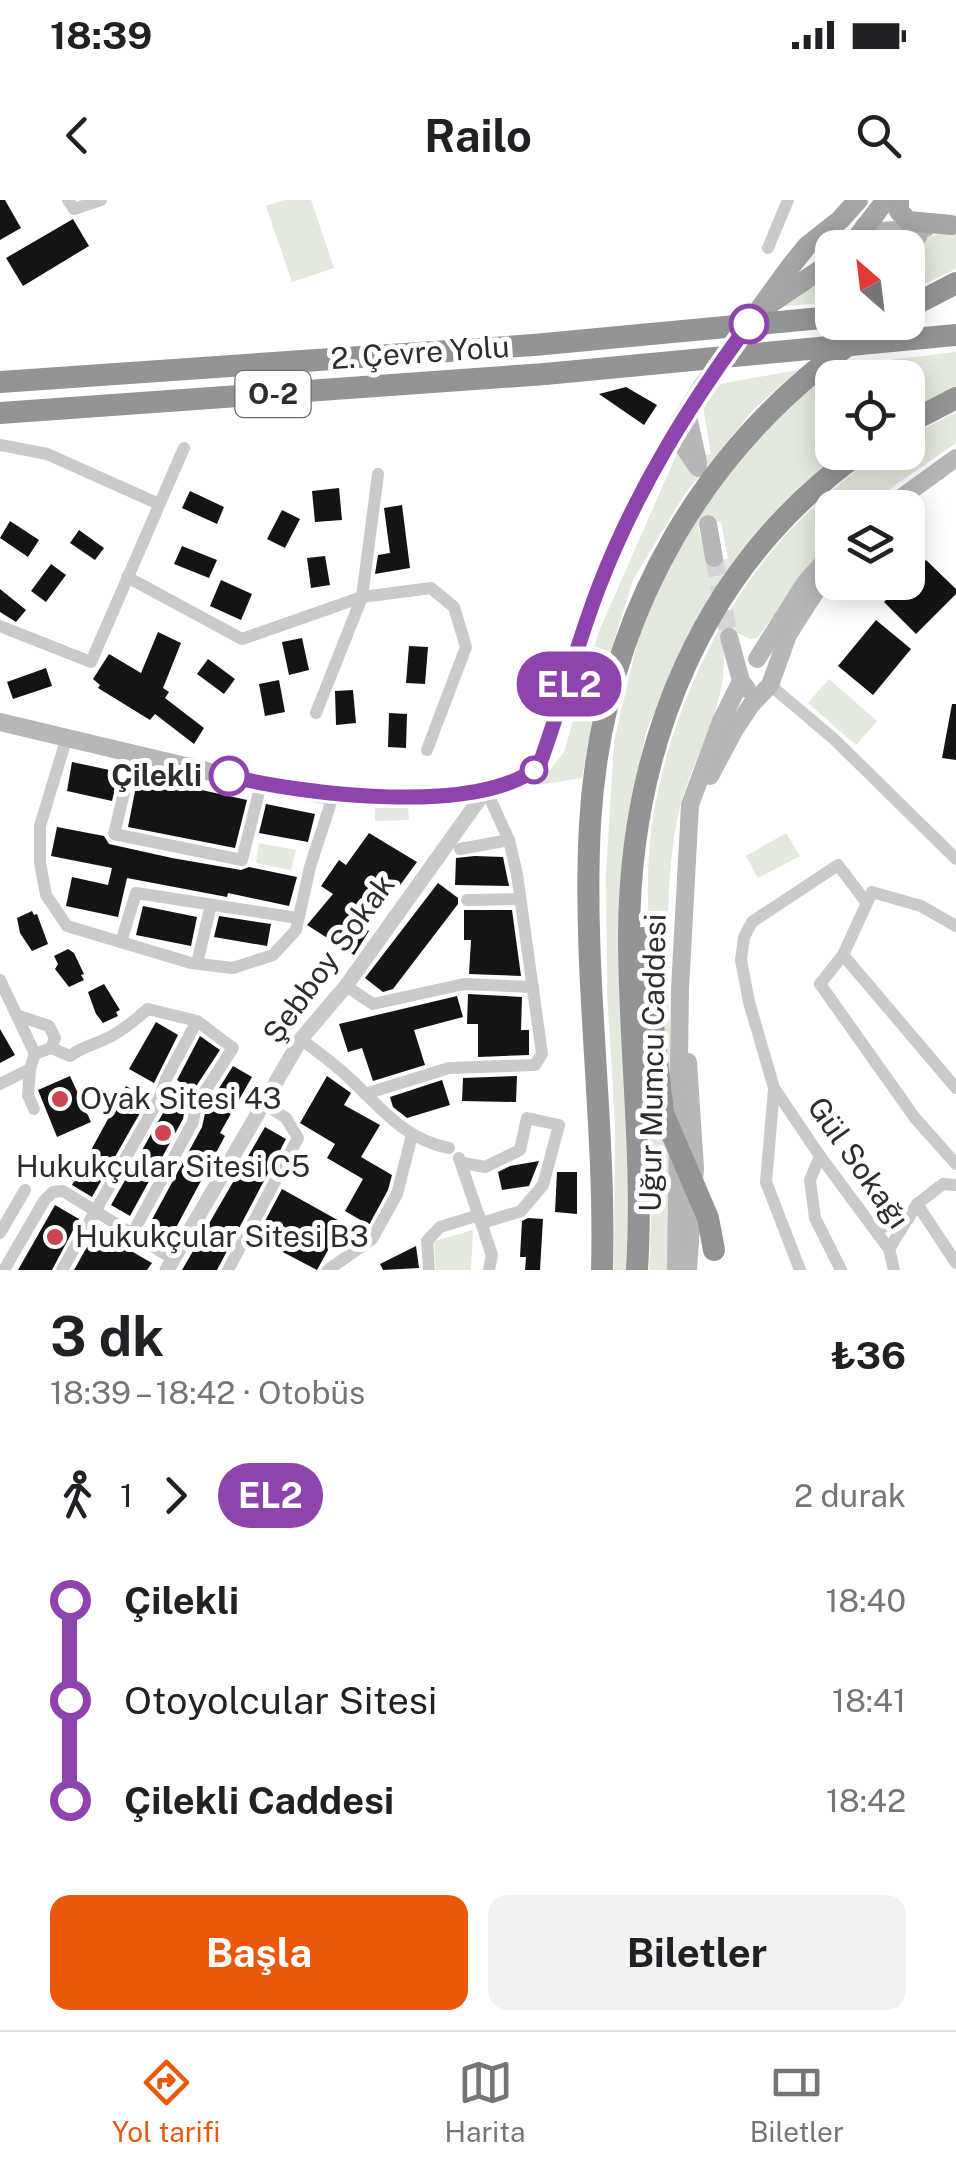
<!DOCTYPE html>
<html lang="tr">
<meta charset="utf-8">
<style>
:root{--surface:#fff;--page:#f2f2f2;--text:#202124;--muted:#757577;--line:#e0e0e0;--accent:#ea580c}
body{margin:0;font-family:"Public Sans",sans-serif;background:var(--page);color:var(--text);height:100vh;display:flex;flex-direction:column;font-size:38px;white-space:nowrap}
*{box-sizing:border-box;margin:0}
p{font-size:32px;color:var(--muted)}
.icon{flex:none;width:55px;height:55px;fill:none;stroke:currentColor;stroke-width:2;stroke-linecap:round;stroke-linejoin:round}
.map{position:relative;height:1070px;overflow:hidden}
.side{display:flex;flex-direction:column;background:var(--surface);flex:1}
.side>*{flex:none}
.badge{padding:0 20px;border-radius:32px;font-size:35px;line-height:65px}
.needle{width:65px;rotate:332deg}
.controls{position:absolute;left:815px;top:30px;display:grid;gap:20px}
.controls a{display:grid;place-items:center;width:110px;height:110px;border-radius:20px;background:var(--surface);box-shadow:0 5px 25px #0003;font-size:50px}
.map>.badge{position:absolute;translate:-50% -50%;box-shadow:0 0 0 5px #fff}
.legs{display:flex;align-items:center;gap:15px;height:110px;padding:0 50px;font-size:32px}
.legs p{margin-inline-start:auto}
.headline{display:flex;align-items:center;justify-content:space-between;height:170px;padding:0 50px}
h1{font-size:55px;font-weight:700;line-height:75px}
.primary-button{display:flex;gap:20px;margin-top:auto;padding:20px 50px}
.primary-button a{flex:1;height:115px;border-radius:20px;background:var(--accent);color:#fff;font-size:40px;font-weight:700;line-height:115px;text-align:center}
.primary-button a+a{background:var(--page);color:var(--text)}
ul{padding:0 50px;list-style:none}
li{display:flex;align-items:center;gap:35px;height:100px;font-size:38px}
li i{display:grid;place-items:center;width:15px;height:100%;margin:0 12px;background:currentColor}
li i::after{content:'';width:25px;height:25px;margin:-12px;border:8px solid;border-radius:50%;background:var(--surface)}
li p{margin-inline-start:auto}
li:first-child i{background:linear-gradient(#0000 50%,currentColor 0)}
li:last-child i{background:linear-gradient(currentColor 50%,#0000 0)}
.status{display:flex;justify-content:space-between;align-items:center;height:70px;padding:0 50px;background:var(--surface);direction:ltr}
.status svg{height:28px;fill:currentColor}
header{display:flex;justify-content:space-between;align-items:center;height:130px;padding:0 50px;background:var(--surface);font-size:45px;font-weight:700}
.tabs{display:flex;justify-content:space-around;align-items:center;height:140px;border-top:2px solid var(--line);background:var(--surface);font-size:28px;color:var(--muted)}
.tabs a{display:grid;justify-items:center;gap:5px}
.tabs .on{color:var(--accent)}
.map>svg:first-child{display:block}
</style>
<div class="status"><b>18:39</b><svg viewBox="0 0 49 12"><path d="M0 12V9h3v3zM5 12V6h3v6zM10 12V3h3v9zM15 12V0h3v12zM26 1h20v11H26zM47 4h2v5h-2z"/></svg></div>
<header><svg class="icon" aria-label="back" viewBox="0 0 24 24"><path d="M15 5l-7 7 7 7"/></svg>Railo<svg class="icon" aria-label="search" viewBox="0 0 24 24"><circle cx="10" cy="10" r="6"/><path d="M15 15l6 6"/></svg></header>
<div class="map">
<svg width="956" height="1070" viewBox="0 0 956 1070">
<rect width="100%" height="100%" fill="#fff"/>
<g fill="#e3e9dc" fill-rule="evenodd">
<path d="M284,0H311L334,68L292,82L266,6Z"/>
<path d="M956,30V69L908,92V48L926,37Z"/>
<path d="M832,76V102L776,107Z"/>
<path d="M956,152V187L908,213V178H832V252L849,253L812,281L667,484L647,529L635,585L628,915L629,1070H614L615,925L607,792L606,674L614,542L641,426L685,334L747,247L831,167ZM721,321L728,359L706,361L698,327Z"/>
<path d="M798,170L753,210L684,295L633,380L596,499L582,578L538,585L564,552L599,431L680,247L691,259L711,254L703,206L714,185Z"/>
<path d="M956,212V243L894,286L870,307L832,308V342L757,438L750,439L738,433L722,436C734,509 687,557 676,626C661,713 671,815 672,903C660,821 643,736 649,653C657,539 719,399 801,319C817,304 866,258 885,253C891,251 901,253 908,252V237Z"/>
<path d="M829,479L877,521L856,545L808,503Z"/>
<path d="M408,607L409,620L375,621V608Z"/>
<path d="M786,633L800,656L758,678L746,656Z"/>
<path d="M259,643L296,650L291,670L256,663Z"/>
<path d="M647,869L672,960L670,1070H649L652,995Z"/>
<path d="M473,1030L471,1070H436L434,1041Z"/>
</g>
<g fill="#141414">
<path d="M0,0H5L21,28L0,40Z"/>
<path d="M73,19L89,46L23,86L6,58Z"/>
<path d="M626,187L657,205L644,225L599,194Z"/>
<path d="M339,288L342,320L315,322L312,291Z"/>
<path d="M190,291L224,307L217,324L182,308Z"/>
<path d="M402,305L410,368L375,374L378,355L390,353L384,308Z"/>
<path d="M282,310L300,319L285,348L267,339Z"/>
<path d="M10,321L39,340L28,357L0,338Z"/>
<path d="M79,330L104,348L95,360L70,343Z"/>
<path d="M182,346L217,360L209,378L174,364Z"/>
<path d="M325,356L330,385L311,388L307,358Z"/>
<path d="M926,360L956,389V394L916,434L884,402L904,382H908V379Z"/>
<path d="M51,364L66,375L46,402L31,391Z"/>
<path d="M221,380L252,394L241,420L210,406Z"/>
<path d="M0,389L26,410L16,422L0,412Z"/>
<path d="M876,420L911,449L873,495L838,466Z"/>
<path d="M158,432L181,443L163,488L169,492L165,498L204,528L194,544L155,514L150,520L98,488L100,485L93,479L109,454L141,473Z"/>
<path d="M302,438L309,470L289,475L282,442Z"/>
<path d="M409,446L428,447L425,484L406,483Z"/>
<path d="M208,459L235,479L224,494L197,474Z"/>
<path d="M46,468L52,486L13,499L7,482Z"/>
<path d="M279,480L285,512L265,516L259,484Z"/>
<path d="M353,490L356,523L336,525L335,491Z"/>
<path d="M952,504H956V560L942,558Z"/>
<path d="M389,513L407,514L406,548L388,547Z"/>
<path d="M72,562L119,572L112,601L67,591Z"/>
<path d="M138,576L247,600L235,648L128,627Z"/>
<path d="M266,604L315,614L308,642L259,633Z"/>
<path d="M57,627L104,636L109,644L172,658L241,670L249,667L297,677L289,706L228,693L227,697L127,678L118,717L66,706L72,677L108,685L112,668L51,656Z"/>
<path d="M369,633L417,662L398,688L392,683L361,725L369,731L354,755L307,725L333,694L321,686L339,660L346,665Z"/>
<path d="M475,656L503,657L509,686L455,685L456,658Z"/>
<path d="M438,683L458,698V704L393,789L383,792L365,778Z"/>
<path d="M143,706L197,717L191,746L136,735Z"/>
<path d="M464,710H512L521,776L469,774L471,740H464Z"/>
<path d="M32,711L34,715L37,714L48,744L32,751L20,733L17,718Z"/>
<path d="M219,716L271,724L267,746L214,737Z"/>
<path d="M68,749L74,753L84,774L81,775L84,780L69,787L55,769L58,764L54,756Z"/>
<path d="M104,784L120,810L116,812L118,816L103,823L96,814L88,792Z"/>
<path d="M468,794L522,797L521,830H529V855L478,857V824H467Z"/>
<path d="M457,796L463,817L414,830L425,865L373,881L362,848L348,852L339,824Z"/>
<path d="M156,822L178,835L154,883L129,869Z"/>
<path d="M0,829L15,855L0,863Z"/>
<path d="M200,836L220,850L193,891L177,880Z"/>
<path d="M233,866L252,877L220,933L225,936L171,1037L149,1025L202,927L206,909Z"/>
<path d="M70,876L91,922L57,937L38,890Z"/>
<path d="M327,876L351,893L344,905L380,925L361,957L392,975L388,990L369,1025L345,1011L363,979L327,958L335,944L300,923Z"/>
<path d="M517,876L516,902L462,901L463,878Z"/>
<path d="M442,880L450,905L407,918L393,907L390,897Z"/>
<path d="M126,886L148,899L92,997L72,985Z"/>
<path d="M168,904L184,913L183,919L130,1016L111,1005Z"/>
<path d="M265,927L286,939L217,1070H182Z"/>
<path d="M539,961L529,986L502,990L498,972L510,966Z"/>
<path d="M557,972H577V1014L555,1012Z"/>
<path d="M282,989L343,1023L317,1070L256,1038Z"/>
<path d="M55,1005L79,1019L52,1070H18Z"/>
<path d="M528,1018L543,1019L540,1070H525L526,1057H520L522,1021Z"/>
<path d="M96,1031L152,1063L147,1070H74Z"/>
<path d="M416,1046L419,1068L383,1070L380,1064Z"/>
</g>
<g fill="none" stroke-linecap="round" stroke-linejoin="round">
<path stroke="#d5d5d5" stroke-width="18" stroke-dasharray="18 9" stroke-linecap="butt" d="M714,358L729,437"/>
<g stroke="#cacaca" stroke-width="12">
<path d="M68,0L74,9L101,0"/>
<path d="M768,48L788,0"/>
<path d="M0,245L47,254L159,304"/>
<path d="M127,377L242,439L362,397L431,388L454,407L466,447L427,550"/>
<path d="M0,426L91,462L184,248"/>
<path d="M770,485L834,539L956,659"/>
<path d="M316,513L362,397L378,274"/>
<path d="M67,537L40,626V663L46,695L67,726L191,763L233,768L273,755L296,730L310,667L333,596"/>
<path d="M134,553L114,634L242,660L261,584"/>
<path d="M460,649L509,640"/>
<path d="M467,700L520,699"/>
<path d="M866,702L838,665L752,722L744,737L741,760L749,802L774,888L820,956L889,1049L894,1070"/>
<path d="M956,726L921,706L872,692L843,755L820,784L915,918L956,964"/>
<path d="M121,742L136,693L298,718"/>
<path d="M843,755L956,888"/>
<path d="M197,763L211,705"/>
<path d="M0,780L35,854L51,848L70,856C84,845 99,844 115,834C126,828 138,817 148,809L197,821L233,848L196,905L193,922L131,1036"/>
<path d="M346,786L373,804L464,784L533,787"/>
<path d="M19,816L49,826L55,838L51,848"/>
<path d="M301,839C316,851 332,862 346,875C379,905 402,939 449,948"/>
<path d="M30,869L28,895L34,909"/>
<path d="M0,884L30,869L35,854"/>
<path d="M774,889L766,982L800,1070"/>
<path d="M365,894L449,868L535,865L542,854L517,674L509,640L486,590"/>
<path d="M820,956L810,980L815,1018L841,1070"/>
<path d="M459,958L492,1055L489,1070"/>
<path d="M463,963L485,967L520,950L527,918L559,925L543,985L521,1011L482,1023"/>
<path d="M917,1004L956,1063"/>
<path d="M871,1025L883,1027L908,1019"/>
<path d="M0,1033L25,990"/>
<path d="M889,1049L917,1004L943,984L956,985"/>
<path d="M4,1070L44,1001L53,992L63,991L173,1059"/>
<path d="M62,1070L159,899L166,879L197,821"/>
<path d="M228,1070L298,938L286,918L263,903"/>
<path d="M328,1070L372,1039L397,994L412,935"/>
<path d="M429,1070L427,1041L440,1027L479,1015"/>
</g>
<path stroke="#cacaca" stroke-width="15" d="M167,1070L301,839L346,786L486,590"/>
<g stroke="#b7b7b7" stroke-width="18">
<path d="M864,26L881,31L926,28"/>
<path d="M885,48L918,37"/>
<path d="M687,212L698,262"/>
<path d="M887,308L956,258"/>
<path d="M708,324L714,358"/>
<path d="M729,437L741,481L747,489"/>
<path d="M757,459L805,383L832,353"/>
<path d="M0,522L261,584L333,596L461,594L513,583L539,566L600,385L641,292L674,233L698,268"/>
<path d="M710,576L735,529L751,505L770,485L788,435L832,366"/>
<path d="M676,1070L680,789L690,605L721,521L741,481"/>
<path d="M688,1070L695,968L688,862"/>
</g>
<g stroke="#a5a5a5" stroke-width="20">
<path d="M899,0V11L908,21L951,25"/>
<path d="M849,48L886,0"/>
<path d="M768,105L832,62"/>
<path d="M674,233L702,188L791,66L807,46L840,20L858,0"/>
</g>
<g stroke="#949494" stroke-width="22">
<path d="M908,108L956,83"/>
<path d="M0,182L534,145"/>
<path d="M0,213L545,174"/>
<path d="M908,223L956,198"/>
<path d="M643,738L663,913"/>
<path d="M602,1070C606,921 582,773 590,624C602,415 705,235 882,122"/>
<path d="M637,1070C644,958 629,847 629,735C630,545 702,365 861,252"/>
</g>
<g stroke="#949494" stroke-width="22">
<path d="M534,145L832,117"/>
<path d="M545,174L956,135"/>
<path d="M663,913L708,1018L714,1050"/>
</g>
</g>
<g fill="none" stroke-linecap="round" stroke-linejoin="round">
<defs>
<path id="line-1" d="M229,576C302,594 479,617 539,566C561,506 577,443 600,384C637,289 689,205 749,124"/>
</defs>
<use href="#line-1" stroke="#fff" stroke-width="22"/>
<use href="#line-1" stroke="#8e44ad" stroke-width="15"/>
</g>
<g fill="#fff" stroke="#8e44ad" stroke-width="5">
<circle cx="749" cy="124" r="18"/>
<circle cx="534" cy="570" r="12"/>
<circle cx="229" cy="576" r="18"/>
</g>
<g fill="#ce4552" stroke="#fff" stroke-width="4">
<circle cx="60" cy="899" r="10"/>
<circle cx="163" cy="933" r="10"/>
<circle cx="55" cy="1037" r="10"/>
</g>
<g text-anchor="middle" stroke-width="10" stroke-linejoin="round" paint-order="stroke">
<rect fill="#fff" stroke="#6c6c6c" stroke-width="2.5" x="235.5" y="171" width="75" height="46" rx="8"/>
<g font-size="28" font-weight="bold" fill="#2d2d2d">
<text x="273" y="204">O-2</text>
</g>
<g font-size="30" fill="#2d2d2d" stroke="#fff">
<text transform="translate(420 153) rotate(-4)" y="10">2. Çevre Yolu</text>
<text transform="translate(329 759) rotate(-54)" y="10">Şebboy Sokak</text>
<text transform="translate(653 863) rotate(-89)" y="10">Uğur Mumcu Caddesi</text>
<text transform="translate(858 963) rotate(55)" y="10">Gül Sokağı</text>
</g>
<g font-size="30" font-weight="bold" fill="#2d2d2d" stroke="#fff" text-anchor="end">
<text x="202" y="586">Çilekli</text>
</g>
<g font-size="30" fill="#2d2d2d" stroke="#fff" text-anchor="start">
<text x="80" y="909">Oyak Sitesi 43</text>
<text x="163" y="977" text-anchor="middle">Hukukçular Sitesi C5</text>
<text x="75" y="1047">Hukukçular Sitesi B3</text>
</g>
</g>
</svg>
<div class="controls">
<a><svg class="needle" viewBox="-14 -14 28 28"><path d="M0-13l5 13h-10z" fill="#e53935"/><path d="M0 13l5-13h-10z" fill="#757577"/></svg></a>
<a><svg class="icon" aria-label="locate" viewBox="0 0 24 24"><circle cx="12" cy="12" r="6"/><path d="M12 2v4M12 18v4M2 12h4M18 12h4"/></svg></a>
<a><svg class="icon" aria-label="layers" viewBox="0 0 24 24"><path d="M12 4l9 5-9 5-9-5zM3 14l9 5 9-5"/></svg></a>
</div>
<b class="badge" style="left:569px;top:484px;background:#8e44ad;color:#fff">EL2</b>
</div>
<section class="side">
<div class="headline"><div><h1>3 dk</h1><p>18:39 – 18:42 · Otobüs</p></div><b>₺36</b></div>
<div class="legs"><svg class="icon" aria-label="walk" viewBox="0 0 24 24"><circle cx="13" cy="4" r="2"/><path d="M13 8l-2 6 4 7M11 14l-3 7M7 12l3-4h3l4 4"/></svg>1<svg class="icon" aria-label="forward" viewBox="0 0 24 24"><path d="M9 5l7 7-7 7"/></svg><b class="badge" style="background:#8e44ad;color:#fff">EL2</b><p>2 durak</p></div>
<ul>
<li><i style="color:#8e44ad"></i><b>Çilekli</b><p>18:40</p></li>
<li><i style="color:#8e44ad"></i><span>Otoyolcular Sitesi</span><p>18:41</p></li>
<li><i style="color:#8e44ad"></i><b>Çilekli Caddesi</b><p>18:42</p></li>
</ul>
<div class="primary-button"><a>Başla</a><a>Biletler</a></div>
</section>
<nav class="tabs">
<a class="on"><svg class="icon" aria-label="directions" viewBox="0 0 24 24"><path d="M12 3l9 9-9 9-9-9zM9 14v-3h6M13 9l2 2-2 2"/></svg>Yol tarifi</a>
<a><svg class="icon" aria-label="map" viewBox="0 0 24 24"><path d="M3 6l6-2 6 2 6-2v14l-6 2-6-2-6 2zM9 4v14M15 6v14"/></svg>Harita</a>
<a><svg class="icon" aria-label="tickets" viewBox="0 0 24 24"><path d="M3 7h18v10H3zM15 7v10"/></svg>Biletler</a>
</nav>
